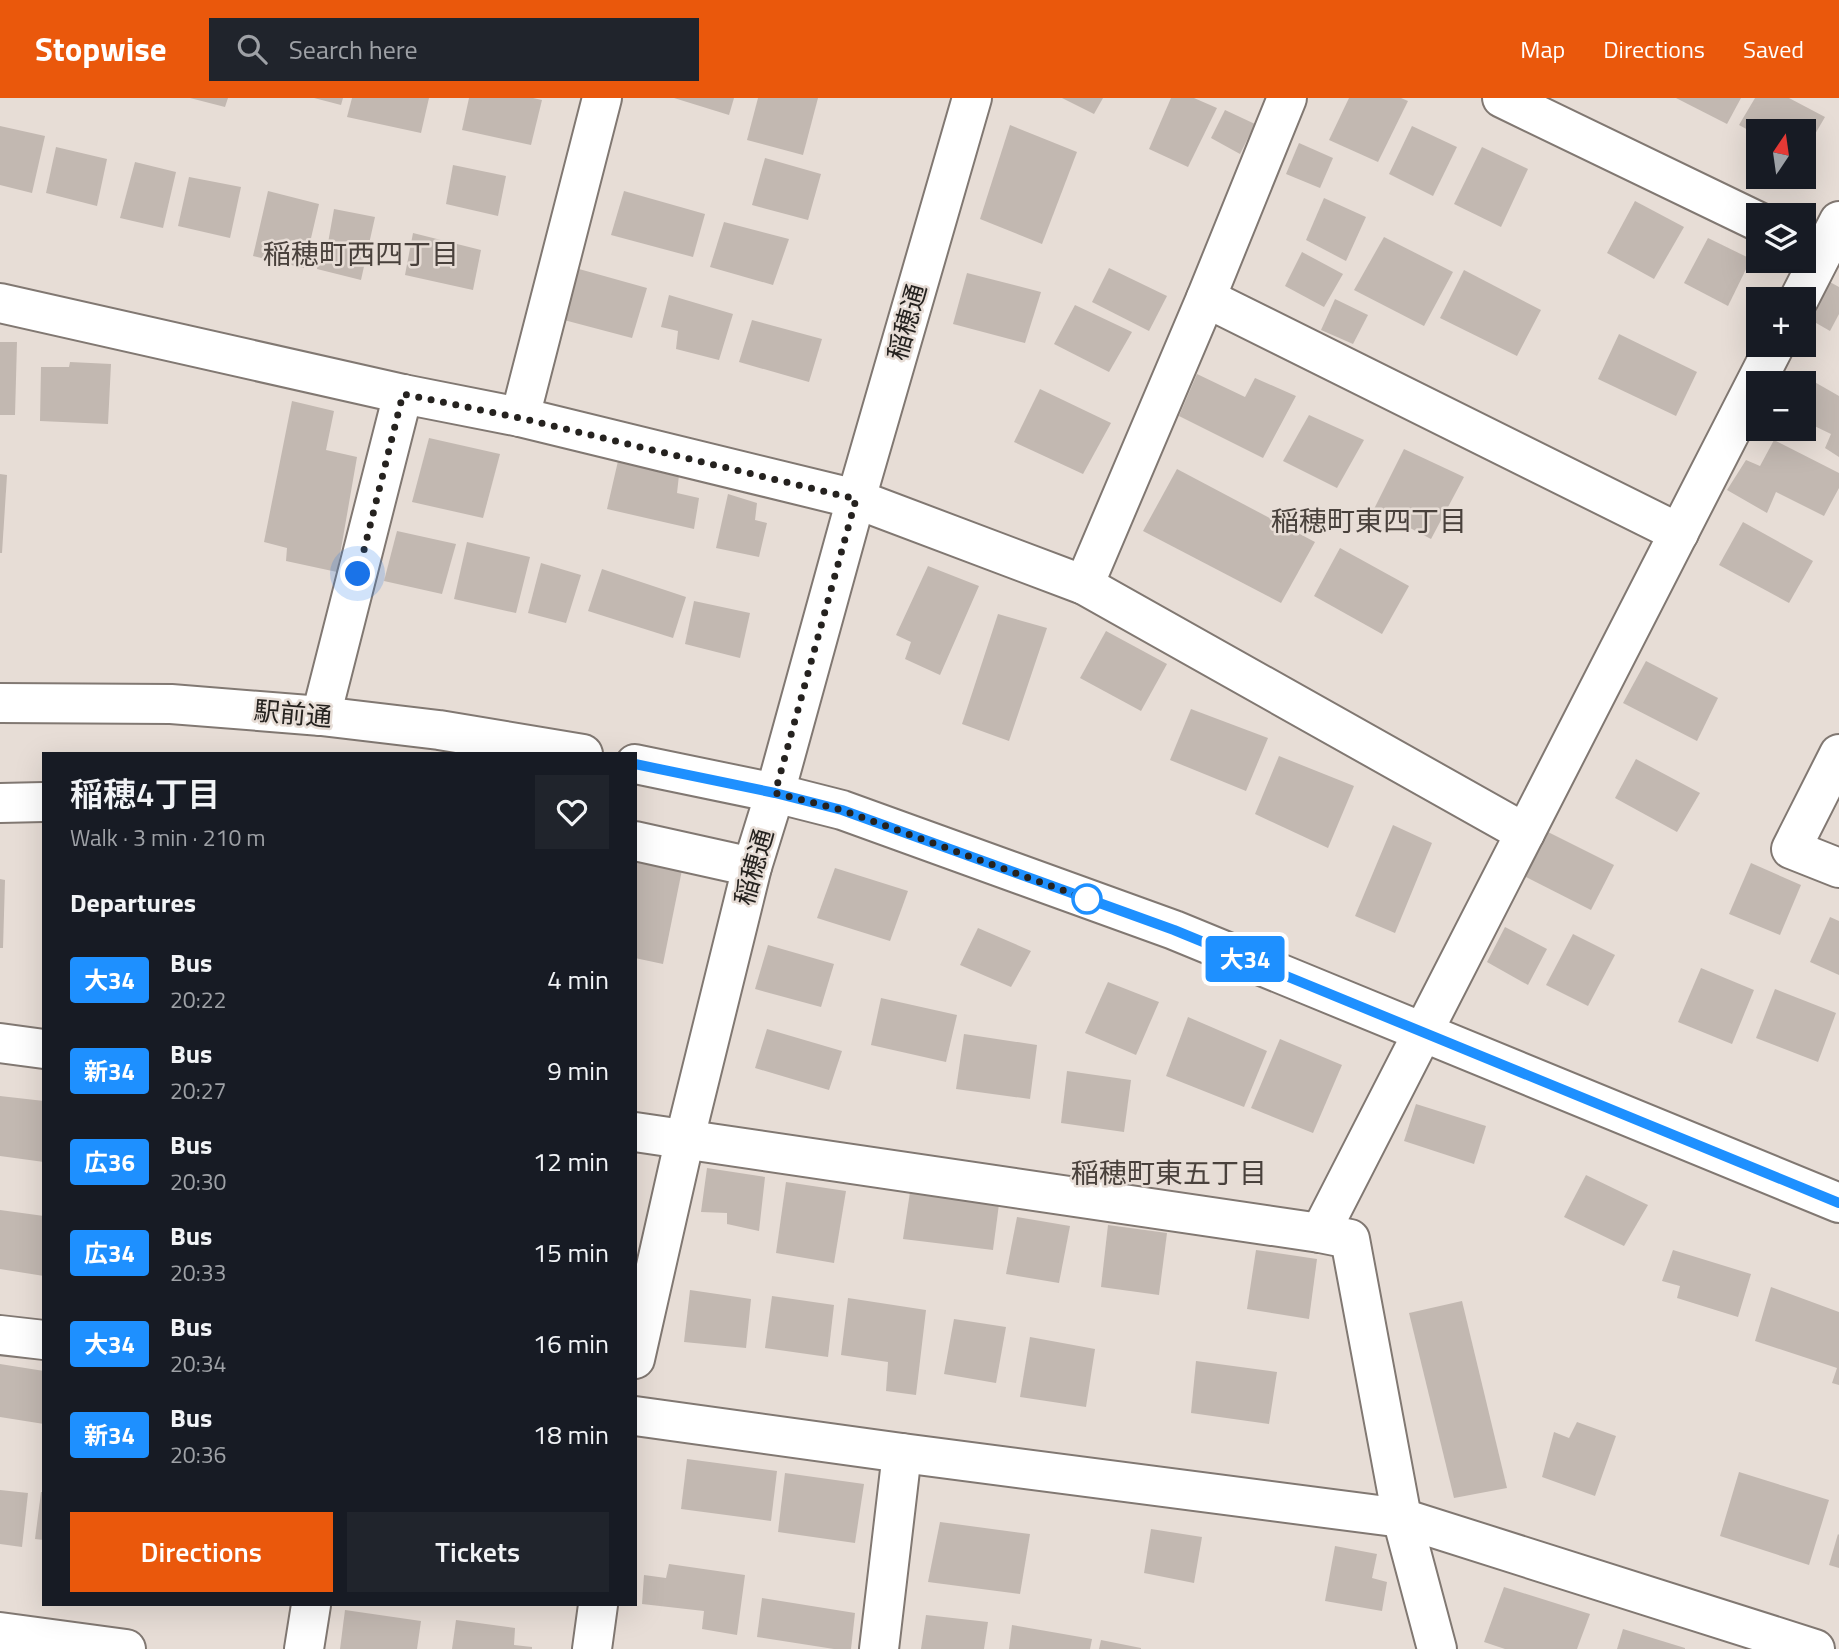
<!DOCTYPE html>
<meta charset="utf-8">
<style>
:root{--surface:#171b24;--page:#20242c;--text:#f1f3f6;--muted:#9ea1a6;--accent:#ea580c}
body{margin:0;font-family:"Titillium Web","Noto Sans JP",sans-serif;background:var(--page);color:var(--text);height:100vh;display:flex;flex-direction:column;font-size:26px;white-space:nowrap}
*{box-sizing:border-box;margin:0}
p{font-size:23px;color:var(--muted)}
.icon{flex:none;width:38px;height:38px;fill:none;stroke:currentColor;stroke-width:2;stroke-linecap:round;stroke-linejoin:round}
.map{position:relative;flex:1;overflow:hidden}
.panel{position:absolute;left:42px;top:654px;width:595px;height:854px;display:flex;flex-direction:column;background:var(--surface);border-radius:0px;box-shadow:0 7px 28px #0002}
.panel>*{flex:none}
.badge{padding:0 14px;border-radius:5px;font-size:24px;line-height:46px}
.needle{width:46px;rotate:13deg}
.fabs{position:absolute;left:1746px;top:21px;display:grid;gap:14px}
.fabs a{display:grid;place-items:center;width:70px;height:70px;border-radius:0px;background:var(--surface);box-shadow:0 7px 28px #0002;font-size:35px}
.you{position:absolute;width:35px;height:35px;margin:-18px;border:5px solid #fff;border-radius:50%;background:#1a73e8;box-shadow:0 0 0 10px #1a73e833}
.map>.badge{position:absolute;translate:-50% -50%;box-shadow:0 0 0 4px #fff}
h2{padding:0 28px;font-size:26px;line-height:63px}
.round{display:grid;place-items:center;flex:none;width:74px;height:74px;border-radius:0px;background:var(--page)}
.headline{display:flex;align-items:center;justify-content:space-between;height:119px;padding:0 28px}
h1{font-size:33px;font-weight:600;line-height:52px}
.cta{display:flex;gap:14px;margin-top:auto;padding:14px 28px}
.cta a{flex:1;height:80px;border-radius:0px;background:var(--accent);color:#fff;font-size:28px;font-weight:600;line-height:80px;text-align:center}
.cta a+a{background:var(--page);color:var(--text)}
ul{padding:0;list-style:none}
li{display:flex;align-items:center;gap:21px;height:91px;padding:0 28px}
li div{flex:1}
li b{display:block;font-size:26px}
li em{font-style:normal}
li .badge{min-width:77px;font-weight:700;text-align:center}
header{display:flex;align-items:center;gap:42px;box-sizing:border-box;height:98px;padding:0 35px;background:var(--accent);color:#fff}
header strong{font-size:33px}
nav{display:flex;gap:38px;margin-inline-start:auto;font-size:24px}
.search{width:490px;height:63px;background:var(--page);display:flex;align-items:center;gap:18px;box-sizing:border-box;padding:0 24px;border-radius:0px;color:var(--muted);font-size:26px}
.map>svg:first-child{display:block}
</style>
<header>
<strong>Stopwise</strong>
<div class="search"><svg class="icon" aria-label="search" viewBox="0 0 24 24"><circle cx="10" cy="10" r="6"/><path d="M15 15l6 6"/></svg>Search here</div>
<nav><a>Map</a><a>Directions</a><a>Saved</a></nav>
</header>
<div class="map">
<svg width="1839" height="1551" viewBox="0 0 1839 1551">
<rect width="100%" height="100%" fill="#e7ddd6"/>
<g fill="#c2b8b1">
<path d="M190,0H228L225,9Z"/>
<path d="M314,0H343L341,7Z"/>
<path d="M352,0H429L421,35L347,19Z"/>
<path d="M469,0H533L542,2L531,47L462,32Z"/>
<path d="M674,0H734L729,17Z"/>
<path d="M758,0H818L803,57L747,42Z"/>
<path d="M1062,0H1103L1094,16Z"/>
<path d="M1171,0H1194L1217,10L1188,69L1149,51Z"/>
<path d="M1349,0H1401L1408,3L1378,64L1329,42Z"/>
<path d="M1676,0H1741L1727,26Z"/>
<path d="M1755,0H1789L1825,19L1804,55V33H1759V38L1739,27Z"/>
<path d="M1225,12L1255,26L1240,56L1211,40Z"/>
<path d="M1010,27L1077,54L1042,146L980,121Z"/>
<path d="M0,28L45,38L32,95L0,87Z"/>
<path d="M1412,28L1457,49L1433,98L1389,76Z"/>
<path d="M1299,45L1333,60L1320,90L1286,76Z"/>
<path d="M56,49L107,61L97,108L46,95Z"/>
<path d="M1482,49L1528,71L1501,129L1454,106Z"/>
<path d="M765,60L821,76L808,122L752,107Z"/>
<path d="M135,64L176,74L163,130L120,120Z"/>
<path d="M453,67L506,78L498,118L446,106Z"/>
<path d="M189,79L241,89L230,140L178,128Z"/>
<path d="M268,93L319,106L304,170L253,158Z"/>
<path d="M624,93L705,116L693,159L611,137Z"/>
<path d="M1324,100L1366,119L1346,163L1306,142Z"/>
<path d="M1635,103L1684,129L1654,181L1607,155Z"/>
<path d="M334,111L375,119L361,182L317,171L322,143L328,145Z"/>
<path d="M724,124L789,141L773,187L710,169Z"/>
<path d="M413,135L481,152L473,192L405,177Z"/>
<path d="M1384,139L1453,174L1424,228L1354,192Z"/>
<path d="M1708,140L1751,161L1728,208L1684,185Z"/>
<path d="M1302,154L1343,176L1324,209L1285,188Z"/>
<path d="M1109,170L1167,198L1149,233L1092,204Z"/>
<path d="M579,171L647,190L632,240L564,222Z"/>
<path d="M1464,172L1541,212L1517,258L1440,220Z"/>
<path d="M967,175L1041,194L1025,245L953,226Z"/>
<path d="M1817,177L1839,189V216L1830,233L1804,218Z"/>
<path d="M669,197L733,216L719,262L676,251L678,233L661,229Z"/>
<path d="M1335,201L1368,217L1353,246L1321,232Z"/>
<path d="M1075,207L1132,234L1109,274L1054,246Z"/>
<path d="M752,222L822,241L809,284L739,264Z"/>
<path d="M1619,236L1697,274L1676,318L1598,281Z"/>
<path d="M0,244H17L15,317H0Z"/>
<path d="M70,264L111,266L108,326L40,323L41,269H69Z"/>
<path d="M1197,276L1245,299L1255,280L1296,298L1263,360L1179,318Z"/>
<path d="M1804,278L1839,298V359L1825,350L1831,336L1804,323V285H1801Z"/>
<path d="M1040,291L1111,325L1083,376L1014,344Z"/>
<path d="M292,303L334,313L326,352L357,359L337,474L286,463L287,450L264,444Z"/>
<path d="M1309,317L1364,342L1337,390L1283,363Z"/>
<path d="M429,340L500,356L483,420L412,404Z"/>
<path d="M1774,342L1839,375V390L1824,418L1776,394L1767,415L1727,392L1746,362L1760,368Z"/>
<path d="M1404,351L1464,379L1431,441L1374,411Z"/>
<path d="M618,363L679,377L677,395L699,400L694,431L607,411Z"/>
<path d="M1177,371L1315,444L1281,505L1143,433Z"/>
<path d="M0,376L7,377L2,455H0Z"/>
<path d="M728,396L757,405L755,422L767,425L759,459L716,450Z"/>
<path d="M1743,424L1813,463L1789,505L1719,467Z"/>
<path d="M397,433L456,446L442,496L384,483Z"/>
<path d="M467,444L530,459L516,515L454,501Z"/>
<path d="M1340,450L1409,488L1382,536L1314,498Z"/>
<path d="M541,465L581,477L566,525L528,515Z"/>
<path d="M928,468L979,488L940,577L905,561L911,544L896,537Z"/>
<path d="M602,471L686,499L673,540L588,513Z"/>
<path d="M694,503L750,515L740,560L685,546Z"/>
<path d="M998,516L1047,530L1009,643L962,626Z"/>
<path d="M1106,533L1167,566L1141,613L1080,580Z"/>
<path d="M1646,563L1718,600L1697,643L1623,605Z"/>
<path d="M1191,611L1268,640L1246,693L1170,662Z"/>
<path d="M1279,658L1354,688L1328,750L1255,716Z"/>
<path d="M1636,661L1700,695L1677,734L1615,700Z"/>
<path d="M1393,727L1432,745L1395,835L1355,818Z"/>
<path d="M1544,732L1614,767L1591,812L1520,776Z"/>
<path d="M635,757L683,767L663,866L635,860Z"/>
<path d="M1751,765L1801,787L1780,837L1729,816Z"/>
<path d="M835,770L908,793L890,843L817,820Z"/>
<path d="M0,781L5,782L3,850H0Z"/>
<path d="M1830,819L1839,823V877L1810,864Z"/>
<path d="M1505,829L1547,851L1528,887L1487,864Z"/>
<path d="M978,830L1031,853L1011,889L960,867Z"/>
<path d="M1573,836L1615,857L1588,908L1546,887Z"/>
<path d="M768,847L834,866L821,909L755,891Z"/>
<path d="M1701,870L1754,892L1732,946L1678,924Z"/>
<path d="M1108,884L1159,904L1136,957L1085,935Z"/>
<path d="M1775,891L1836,915L1818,964L1756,940Z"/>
<path d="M881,900L957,917L946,964L871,947Z"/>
<path d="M1188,919L1267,953L1244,1009L1166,978Z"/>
<path d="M767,931L842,953L829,992L755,970Z"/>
<path d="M964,936L1037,947L1030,1001L956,991Z"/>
<path d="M1280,941L1342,967L1313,1035L1251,1010Z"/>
<path d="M1067,973L1131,982L1124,1034L1061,1025Z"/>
<path d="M0,998L44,1003V1064L0,1058Z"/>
<path d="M1416,1006L1486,1028L1474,1066L1404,1043Z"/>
<path d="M707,1070L765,1079L759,1133L727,1126V1115L701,1114Z"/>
<path d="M1586,1077L1648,1107L1624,1148L1564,1119Z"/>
<path d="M786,1084L846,1093L834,1165L776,1155Z"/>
<path d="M910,1094L999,1106L993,1152L903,1141Z"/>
<path d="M0,1112L44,1118V1178L0,1171Z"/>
<path d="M1017,1119L1070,1128L1059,1185L1006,1176Z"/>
<path d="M1108,1127L1167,1135L1159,1197L1101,1189Z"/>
<path d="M1256,1152L1317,1161L1309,1221L1247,1211Z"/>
<path d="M1673,1152L1751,1176L1738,1219L1677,1200L1680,1188L1662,1183Z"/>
<path d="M1771,1189L1839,1214V1287L1832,1285L1837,1270L1755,1243Z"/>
<path d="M690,1192L751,1201L746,1250L684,1244Z"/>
<path d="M772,1198L834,1207L828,1259L765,1250Z"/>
<path d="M848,1200L926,1212L916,1297L886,1293L888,1264L841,1257Z"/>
<path d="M1462,1203L1507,1390L1454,1400L1409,1215Z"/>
<path d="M954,1221L1006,1229L996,1285L944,1276Z"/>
<path d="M1030,1239L1095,1251L1086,1309L1020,1299Z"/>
<path d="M1196,1263L1277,1274L1269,1326L1191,1315Z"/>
<path d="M0,1266L44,1273V1326L0,1319Z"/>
<path d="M1577,1324L1616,1338L1595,1398L1542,1379L1554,1334L1569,1340Z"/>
<path d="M687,1361L777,1373L771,1423L681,1411Z"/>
<path d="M1739,1374L1829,1402L1809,1467L1720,1438Z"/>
<path d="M785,1375L864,1386L855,1445L778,1434Z"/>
<path d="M0,1392L28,1395L22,1449L0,1446Z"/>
<path d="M41,1394H44V1442L35,1441Z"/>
<path d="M940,1424L1030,1436L1020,1496L928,1484Z"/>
<path d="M1151,1431L1202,1439L1194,1485L1144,1475Z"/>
<path d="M1838,1436L1839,1437V1470L1829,1467Z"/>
<path d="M1335,1448L1377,1456L1372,1480L1387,1484L1382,1513L1325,1503Z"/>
<path d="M669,1466L745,1477L737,1537L702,1531L704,1513L642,1506L644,1477L666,1480Z"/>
<path d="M1504,1489L1590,1516L1577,1551H1505L1484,1544Z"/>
<path d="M762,1500L855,1515L851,1551H834L757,1539Z"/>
<path d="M345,1512L421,1523L417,1551H340Z"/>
<path d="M926,1517L988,1524L984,1551H921Z"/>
<path d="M456,1522L515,1530L514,1547L532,1549V1551H452Z"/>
<path d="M1012,1527L1092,1541L1090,1551H1009Z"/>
<path d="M1623,1531L1685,1550V1551H1617Z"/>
<path d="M1101,1542L1141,1550V1551H1099Z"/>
</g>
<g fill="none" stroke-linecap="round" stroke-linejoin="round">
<defs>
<g id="minor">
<path d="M1502,0L1759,124"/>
<path d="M1206,200L1679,435"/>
<path d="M1799,201L1839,123"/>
<path d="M0,205L403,296L520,319L856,401L1084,487L1525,735"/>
<path d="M520,319L602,0"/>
<path d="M1084,487L1206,200L1287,0"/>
<path d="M321,618L403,296"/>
<path d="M1839,656L1791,751L1839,770"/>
<path d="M0,705L44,704"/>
<path d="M635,743L752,769"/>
<path d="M0,945L44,951"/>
<path d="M635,1034L1320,1135L1350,1141L1402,1420L1437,1551"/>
<path d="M1320,1135L1775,247"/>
<path d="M0,1237L44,1242"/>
<path d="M635,1318L902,1355L1402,1420L1815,1551"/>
<path d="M0,1534L126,1551"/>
<path d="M304,1551L311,1507"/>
<path d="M879,1551L902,1355"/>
</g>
<g id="tertiary">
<path d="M0,605L171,606L321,618L439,632L583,656"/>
<path d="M635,666L775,695L842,712L1174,832L1839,1105"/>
<path d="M635,1261L685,1040L752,769L775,695L856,401L972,0"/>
<path d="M592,1551L598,1507"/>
</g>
</defs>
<use href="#minor" stroke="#817872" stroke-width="42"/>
<use href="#tertiary" stroke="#817872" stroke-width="42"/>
<use href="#minor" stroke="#fff" stroke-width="38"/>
<use href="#tertiary" stroke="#fff" stroke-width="38"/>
</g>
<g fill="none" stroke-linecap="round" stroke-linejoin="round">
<defs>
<path id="line" d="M635,666L775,695L842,712L1174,832L1839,1105"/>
</defs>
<use href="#line" stroke="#fff" stroke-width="16"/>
<use href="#line" stroke="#1e90ff" stroke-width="10"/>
<path stroke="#25221f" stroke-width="7" stroke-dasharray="0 12.6" d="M358,476L403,296L520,320L856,401L775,695L842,712L1087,801"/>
</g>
<circle fill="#fff" stroke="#1e90ff" stroke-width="3.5" cx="1087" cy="801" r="14"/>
<g text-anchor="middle" stroke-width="5" stroke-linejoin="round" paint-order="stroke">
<g font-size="26" fill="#25221f" stroke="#e7ddd6">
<text transform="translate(907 224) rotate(-74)" y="9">稲穂通</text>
<text transform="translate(293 616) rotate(5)" y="9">駅前通</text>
<text transform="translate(754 769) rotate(-74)" y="9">稲穂通</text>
</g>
<g font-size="28" fill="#49413c" stroke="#e7ddd6">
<text x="361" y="166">稲穂町西四丁目</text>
<text x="1369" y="433">稲穂町東四丁目</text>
<text x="1169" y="1085">稲穂町東五丁目</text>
</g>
</g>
</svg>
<div class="fabs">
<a><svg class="needle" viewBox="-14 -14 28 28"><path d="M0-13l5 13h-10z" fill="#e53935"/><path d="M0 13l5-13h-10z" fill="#9ea1a6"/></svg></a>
<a><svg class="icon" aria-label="layers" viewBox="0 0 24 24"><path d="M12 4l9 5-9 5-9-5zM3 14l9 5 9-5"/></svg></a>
<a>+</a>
<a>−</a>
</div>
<div class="you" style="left:358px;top:476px"></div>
<b class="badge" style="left:1245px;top:861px;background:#1e90ff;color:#fff">大34</b>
<section class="panel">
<div class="headline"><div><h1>稲穂4丁目</h1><p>Walk · 3 min · 210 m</p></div><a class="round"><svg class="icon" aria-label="heart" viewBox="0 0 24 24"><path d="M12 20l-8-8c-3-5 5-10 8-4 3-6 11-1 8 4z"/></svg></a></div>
<h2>Departures</h2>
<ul>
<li><span class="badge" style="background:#1e90ff;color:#fff">大34</span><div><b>Bus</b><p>20:22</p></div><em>4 min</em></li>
<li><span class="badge" style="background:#1e90ff;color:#fff">新34</span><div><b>Bus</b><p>20:27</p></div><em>9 min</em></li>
<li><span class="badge" style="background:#1e90ff;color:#fff">広36</span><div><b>Bus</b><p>20:30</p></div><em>12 min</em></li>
<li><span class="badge" style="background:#1e90ff;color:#fff">広34</span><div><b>Bus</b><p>20:33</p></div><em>15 min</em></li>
<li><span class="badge" style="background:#1e90ff;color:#fff">大34</span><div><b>Bus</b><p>20:34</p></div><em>16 min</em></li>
<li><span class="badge" style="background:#1e90ff;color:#fff">新34</span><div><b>Bus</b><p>20:36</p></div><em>18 min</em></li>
</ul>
<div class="cta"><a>Directions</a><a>Tickets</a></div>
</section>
</div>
